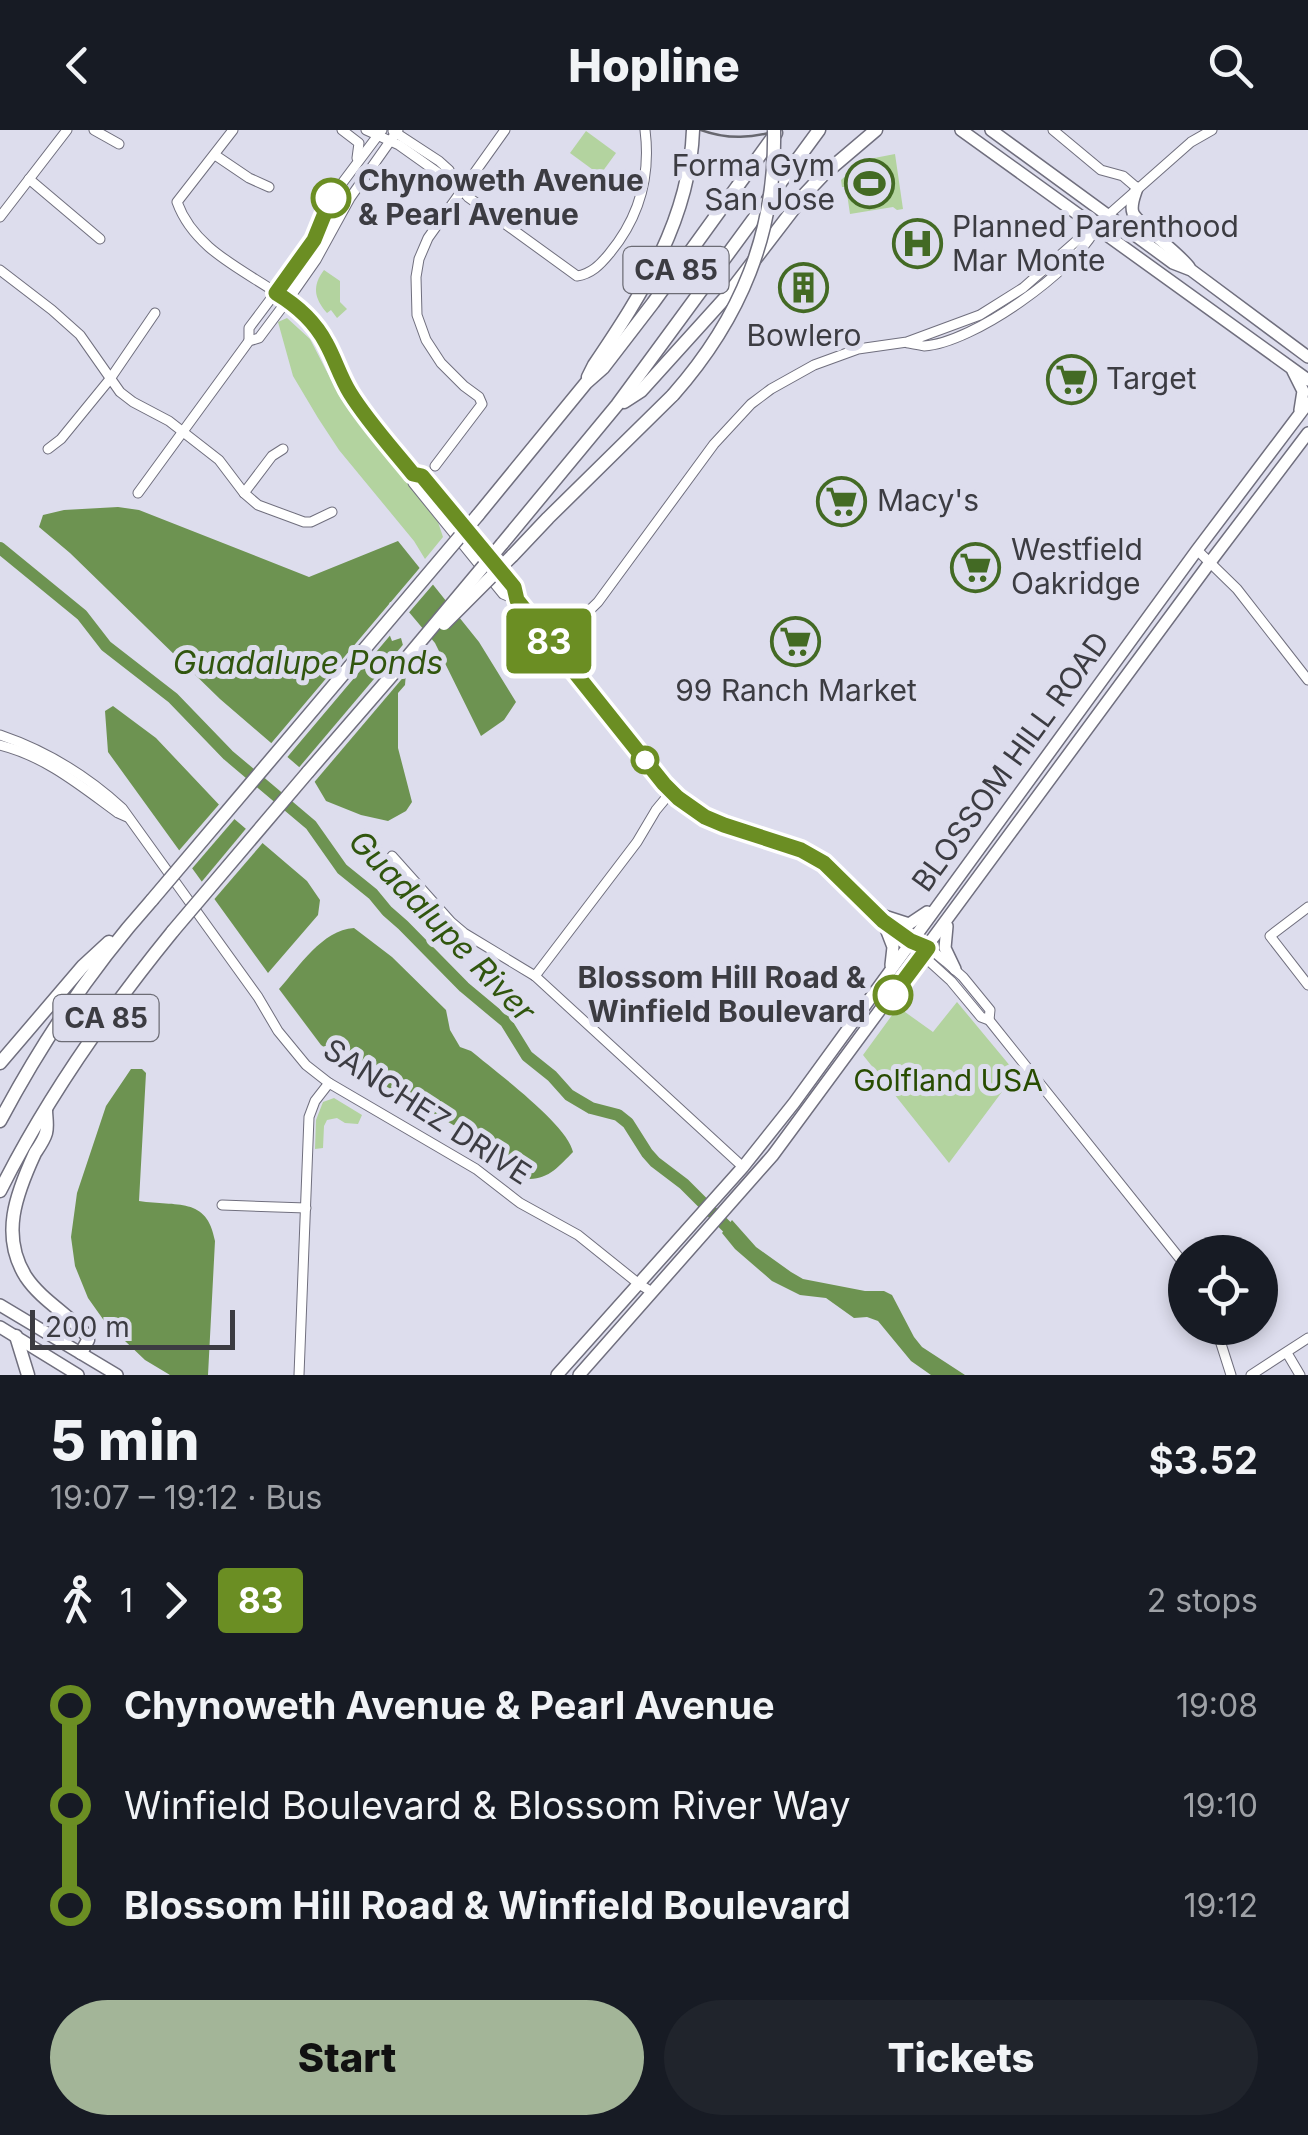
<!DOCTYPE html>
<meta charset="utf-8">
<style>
:root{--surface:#171b24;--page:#20242c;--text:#f1f3f6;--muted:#9ea1a6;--accent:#a3b598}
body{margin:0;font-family:Inter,sans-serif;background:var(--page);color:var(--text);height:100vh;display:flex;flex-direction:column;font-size:38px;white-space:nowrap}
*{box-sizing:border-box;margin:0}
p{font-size:32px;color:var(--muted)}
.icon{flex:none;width:55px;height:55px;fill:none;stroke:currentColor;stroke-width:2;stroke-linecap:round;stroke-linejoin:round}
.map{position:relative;height:1245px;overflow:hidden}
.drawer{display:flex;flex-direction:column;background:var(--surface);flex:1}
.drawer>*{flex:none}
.badge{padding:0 20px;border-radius:8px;font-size:35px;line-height:65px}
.buttons{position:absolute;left:1168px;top:1105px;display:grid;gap:20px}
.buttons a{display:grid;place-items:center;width:110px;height:110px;border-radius:50%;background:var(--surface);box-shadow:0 5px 15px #0003;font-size:50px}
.scale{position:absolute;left:30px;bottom:25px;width:205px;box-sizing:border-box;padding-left:10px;border:5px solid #3c3c42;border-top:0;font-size:28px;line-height:35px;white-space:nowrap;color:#3c3c42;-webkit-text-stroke:8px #dddded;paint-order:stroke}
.map>.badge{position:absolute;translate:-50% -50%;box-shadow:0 0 0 5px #fff}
.legs{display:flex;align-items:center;gap:15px;height:110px;padding:0 50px;font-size:32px}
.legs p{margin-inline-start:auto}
.summary{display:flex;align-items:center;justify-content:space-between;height:170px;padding:0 50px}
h1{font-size:55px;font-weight:800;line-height:75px}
.button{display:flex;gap:20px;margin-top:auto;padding:20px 50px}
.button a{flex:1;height:115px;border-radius:60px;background:var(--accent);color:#111;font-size:40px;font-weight:800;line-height:115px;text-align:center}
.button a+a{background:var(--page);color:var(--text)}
ul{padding:0 50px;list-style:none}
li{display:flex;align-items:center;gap:35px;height:100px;font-size:38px}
li i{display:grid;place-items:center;width:15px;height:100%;margin:0 12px;background:currentColor}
li i::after{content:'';width:25px;height:25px;margin:-12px;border:8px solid;border-radius:50%;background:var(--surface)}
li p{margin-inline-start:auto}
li:first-child i{background:linear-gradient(#0000 50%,currentColor 0)}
li:last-child i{background:linear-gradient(currentColor 50%,#0000 0)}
header{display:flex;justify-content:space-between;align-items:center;height:130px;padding:0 50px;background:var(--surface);font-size:45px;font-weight:800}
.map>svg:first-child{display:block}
</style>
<header><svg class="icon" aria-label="back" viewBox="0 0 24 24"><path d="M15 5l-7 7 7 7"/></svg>Hopline<svg class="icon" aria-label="search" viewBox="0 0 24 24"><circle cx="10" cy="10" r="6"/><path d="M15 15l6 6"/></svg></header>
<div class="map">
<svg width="1308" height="1245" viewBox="0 0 1308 1245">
<rect width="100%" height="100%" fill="#dddded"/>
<g fill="#b3d39f">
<path d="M586,1L616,23L600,45L570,23Z"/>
<path d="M895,24L903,79L897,80L893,77L850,84L846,57H842L841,50L864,30Z"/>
<path d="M324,140L340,151V172L347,179L337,188L331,180L327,183C314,168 312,156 324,140Z"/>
<path d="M287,188L310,209L341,269L438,392L443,407L425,429L414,411L339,320L318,288L293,246L278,192Z"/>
<path d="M957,872L1016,943L949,1033L863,925L898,877L933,902Z"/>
<path d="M334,968L362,985L358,994L345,993L337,988L327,990L324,996L323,1018L315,1019L316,990L323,972Z"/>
</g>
<g fill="#6d9351">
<path d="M118,377L139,380L309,447L398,411L479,512L516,572L504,590L481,606L435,513L403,475L390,472C384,485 387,499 392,511L401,508L407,530L405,555L398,563V618L412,672L406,681L388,691L361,685L326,671L313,649L220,569L70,423L39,397L43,385L64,380Z"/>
<path d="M113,576L156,608L225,681L307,751L320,770L318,785L268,843L108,622L105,581Z"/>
<path d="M354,798L392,827L446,880L450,900L460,917L471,921C495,941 568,995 573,1022C560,1035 549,1049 530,1049L476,1008L349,935L321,915L279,859C299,837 322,800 354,798Z"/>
<path d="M131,939H142L146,943L139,1071C177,1077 207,1066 215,1111L208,1245H170L145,1230L105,1192L88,1168L75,1136L71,1107L77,1063L106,976Z"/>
<path d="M732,1090L756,1117L791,1142L803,1149L865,1161H884L892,1165L914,1207L922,1217L965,1245H931L911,1231L878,1191L867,1187L854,1188L826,1168L800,1165L772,1151L735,1119L722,1103Z"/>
</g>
<g fill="#dddded">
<path d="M423,434L436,451L406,486L400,479L391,481L393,502L284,631L268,617Z"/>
<path d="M407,510L412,529V537L311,656L296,641Z"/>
<path d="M222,671L238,685L189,742L176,724Z"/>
<path d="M249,695L266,709L211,773L199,755Z"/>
</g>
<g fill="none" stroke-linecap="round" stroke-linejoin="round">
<path stroke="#6d9351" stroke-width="12" d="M0,418L82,485L106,516L173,568L228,625L311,695L342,739L373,764L387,781L403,795L464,857L506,892L527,926L552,946L569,965L591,978L618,985L628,993L647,1023L655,1032L684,1054L737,1107"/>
<defs>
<g id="minor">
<path d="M94,0L119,14"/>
<path d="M233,0L177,72C198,130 265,146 306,186C329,209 335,240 352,266C369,293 393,319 413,344V353L503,464L517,470"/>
<path d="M342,0L359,13L357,28"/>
<path d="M366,0L399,15L444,47L453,49"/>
<path d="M1053,0L1101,40L1123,46L1137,58"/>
<path d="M393,1L439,31L449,40L453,49L468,67L577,146C591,144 600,135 609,124C639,88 651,47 645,0"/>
<path d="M215,25L249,48L269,57"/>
<path d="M29,49L100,109"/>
<path d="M0,87L67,0"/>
<path d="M1106,87L1191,12L1212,0"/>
<path d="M0,140L52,180L80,205L120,262L133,272L169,291L219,330L244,363L258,375L304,392H311L332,382"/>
<path d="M249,211V198L303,126L316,104L331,68L382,0"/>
<path d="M908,213C911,213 922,216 924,216C973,213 1074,141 1096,98"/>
<path d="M48,319L61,309L110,249L155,183"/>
<path d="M435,336L482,274L479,267L464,256L441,233L426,210L417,185L416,147L419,129L428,108L505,0"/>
<path d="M413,344L421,346L514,457L517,470L671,662L705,687L724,695L785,713L824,733L883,791L911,811L928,817L946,832L963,847L990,880L989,890"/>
<path d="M138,363L249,211L259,208L295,160L316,130L350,68L398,0"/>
<path d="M244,363L272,326L283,319"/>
<path d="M1197,420L1237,459L1308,550"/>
<path d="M553,516L598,472L714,314L751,274L771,259L814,235L858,219L907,212L980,185L1023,158L1083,105L1097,97"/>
<path d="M0,605C47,621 86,645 122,678L258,867L278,901L306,935L329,953L476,1039L520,1073L578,1105L639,1154L652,1162"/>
<path d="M0,615C45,626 81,656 118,683L127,687"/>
<path d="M392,726L451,792L464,803L535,846L743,1037"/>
<path d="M1308,777L1270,806L1308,855"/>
<path d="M919,822L951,851L981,887L989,890L1185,1135"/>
<path d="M535,846L637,712L656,680L671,662"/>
<path d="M222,1075L306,1078"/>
<path d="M1216,1198L1231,1245"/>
<path d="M1287,1223L1300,1245"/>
<path d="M299,1245L309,987L315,971L329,953"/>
<path d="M1251,1245L1308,1208"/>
</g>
<g id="major">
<path d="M961,0L1308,250"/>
<path d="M991,0L1173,133L1191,140L1308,227"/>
<path d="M1137,58C1135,65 1130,75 1133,83C1137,93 1178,122 1189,137"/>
<path d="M1293,241L1303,261L1300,280"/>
<path d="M875,783L909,794L927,782"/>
<path d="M883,791L893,817L891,835"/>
<path d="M947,796L945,818L955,839"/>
<path d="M0,1175L117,1245"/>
<path d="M0,1197L78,1245"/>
<path d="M557,1245L743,1037L794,973L1197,420L1308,273"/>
<path d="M579,1245L773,1025L1211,431L1308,303"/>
</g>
<g id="highway">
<path d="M588,247L594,235C642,164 690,89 693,0"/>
<path d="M624,272L641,261L726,167L805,64L823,45L876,0"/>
<path d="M478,385L586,253L603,238L653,173L776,3"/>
<path d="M502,414L617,275L819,0"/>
<path d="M512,426L548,388L673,265"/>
<path d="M308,642L399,537"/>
<path d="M0,933L83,836L109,812"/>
<path d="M46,980C46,987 48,996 46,1003C44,1010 39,1017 35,1023C16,1064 0,1106 26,1147C42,1171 70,1185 87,1206L88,1210L81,1223"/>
<path d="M0,991C42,912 92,837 152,770"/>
<path d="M0,1061C47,967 107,882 173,801"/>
<path d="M16,1206L28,1245"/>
</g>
</defs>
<use href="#minor" stroke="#706f7e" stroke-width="11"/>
<use href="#major" stroke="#706f7e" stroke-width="14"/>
<use href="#highway" stroke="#706f7e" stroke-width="15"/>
<use href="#minor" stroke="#fff" stroke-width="9"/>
<use href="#major" stroke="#fff" stroke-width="11"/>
<use href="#highway" stroke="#fff" stroke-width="12"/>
<path stroke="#67676f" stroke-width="2.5" d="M701,0C728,10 753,8 780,0"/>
<defs>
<g id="highway-bridge">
<path d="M673,265C741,188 776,103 774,0"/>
<path d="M444,494L512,426"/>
<path d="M399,537L502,414"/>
<path d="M152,770L478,385"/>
<path d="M173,801L308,642"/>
</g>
</defs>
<use href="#highway-bridge" stroke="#706f7e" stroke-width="15" stroke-linecap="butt"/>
<use href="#highway-bridge" stroke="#fff" stroke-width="12"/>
</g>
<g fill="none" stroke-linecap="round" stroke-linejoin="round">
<defs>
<path id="line-1" d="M331,68L314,110L276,163C296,175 315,192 326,213C335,229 340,247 350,263C368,292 392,318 413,344L422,346L514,457L517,470L664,654L678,668L705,687L724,695L801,720L824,733L883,791L911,811L928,818L893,865"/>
</defs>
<use href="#line-1" stroke="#fff" stroke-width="22"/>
<use href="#line-1" stroke="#6b8e23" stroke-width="15"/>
</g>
<defs>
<symbol id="stadium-ring" viewBox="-11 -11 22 22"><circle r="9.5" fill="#dddded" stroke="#436a24" stroke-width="1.5"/><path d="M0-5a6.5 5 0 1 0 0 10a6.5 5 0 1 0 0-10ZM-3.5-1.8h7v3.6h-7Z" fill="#436a24"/></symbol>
<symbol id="hospital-ring" viewBox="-11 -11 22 22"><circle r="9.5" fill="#dddded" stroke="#436a24" stroke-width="1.5"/><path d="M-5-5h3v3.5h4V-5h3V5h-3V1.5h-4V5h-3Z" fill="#436a24"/></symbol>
<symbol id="building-ring" viewBox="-11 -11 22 22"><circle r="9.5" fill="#dddded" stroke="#436a24" stroke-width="1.5"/><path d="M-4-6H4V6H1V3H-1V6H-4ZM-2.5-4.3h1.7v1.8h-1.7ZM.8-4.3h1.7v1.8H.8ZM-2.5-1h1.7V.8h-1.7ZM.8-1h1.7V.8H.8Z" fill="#436a24"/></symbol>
<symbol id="supermarket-ring" viewBox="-11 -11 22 22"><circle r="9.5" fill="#dddded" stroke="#436a24" stroke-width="1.5"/><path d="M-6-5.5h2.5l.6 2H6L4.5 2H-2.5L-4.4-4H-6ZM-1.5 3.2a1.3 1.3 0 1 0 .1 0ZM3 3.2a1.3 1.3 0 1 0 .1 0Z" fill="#436a24"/></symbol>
</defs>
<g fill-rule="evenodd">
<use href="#stadium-ring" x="842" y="26" width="55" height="55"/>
<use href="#hospital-ring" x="890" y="86" width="55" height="55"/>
<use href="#building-ring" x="776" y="130" width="55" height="55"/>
<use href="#supermarket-ring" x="1044" y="222" width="55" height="55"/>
<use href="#supermarket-ring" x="814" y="344" width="55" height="55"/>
<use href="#supermarket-ring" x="948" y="410" width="55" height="55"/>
<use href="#supermarket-ring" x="768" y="484" width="55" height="55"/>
</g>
<g fill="#fff" stroke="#6b8e23" stroke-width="5">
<circle cx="331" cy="68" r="18"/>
<circle cx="645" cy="630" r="12"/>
<circle cx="893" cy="865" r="18"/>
</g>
<g text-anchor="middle" stroke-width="10" stroke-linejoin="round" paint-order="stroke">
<g fill="#dddded" stroke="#6c6c75" stroke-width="2.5">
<rect x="623.5" y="117" width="105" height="46" rx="8"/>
<rect x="53.5" y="865" width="105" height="46" rx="8"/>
</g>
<g font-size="28" font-weight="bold" fill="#3c3c42">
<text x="676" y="150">CA 85</text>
<text x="106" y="898">CA 85</text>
</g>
<g font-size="30" fill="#3c3c42" stroke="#dddded" text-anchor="start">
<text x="835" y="46" text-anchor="end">Forma Gym<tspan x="835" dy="34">San Jose</tspan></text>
<text x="952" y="107">Planned Parenthood<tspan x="952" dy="34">Mar Monte</tspan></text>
<text x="804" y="216" text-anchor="middle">Bowlero</text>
<text x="1106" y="259">Target</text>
<text x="877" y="381">Macy's</text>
<text x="1011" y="430">Westfield<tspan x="1011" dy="34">Oakridge</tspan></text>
<text x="796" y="571" text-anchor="middle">99 Ranch Market</text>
</g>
<g font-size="30" font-weight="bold" fill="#3c3c42" stroke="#dddded" text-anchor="start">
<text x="358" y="61">Chynoweth Avenue<tspan x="358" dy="34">&amp; Pearl Avenue</tspan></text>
<text x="866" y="858" text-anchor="end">Blossom Hill Road &amp;<tspan x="866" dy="34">Winfield Boulevard</tspan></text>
</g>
<g font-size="30" fill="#3c3c42" stroke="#dddded">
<text transform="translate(1011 632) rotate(-54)" y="10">BLOSSOM HILL ROAD</text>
<text transform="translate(427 982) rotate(33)" y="10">SANCHEZ DRIVE</text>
</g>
<g font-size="30" fill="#284c00" stroke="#dddded">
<text x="948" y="961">Golfland USA</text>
</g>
<g font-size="32" font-style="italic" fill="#31560e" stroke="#dddded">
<text x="308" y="544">Guadalupe Ponds</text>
<text transform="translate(442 796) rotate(46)" y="11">Guadalupe River</text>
</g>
</g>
</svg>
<div class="buttons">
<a><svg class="icon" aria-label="locate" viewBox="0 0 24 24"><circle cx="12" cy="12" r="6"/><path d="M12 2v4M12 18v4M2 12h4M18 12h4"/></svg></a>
</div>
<div class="scale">200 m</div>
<b class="badge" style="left:549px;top:511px;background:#6b8e23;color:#fff">83</b>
</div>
<section class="drawer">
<div class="summary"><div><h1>5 min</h1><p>19:07 – 19:12 · Bus</p></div><b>$3.52</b></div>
<div class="legs"><svg class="icon" aria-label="walk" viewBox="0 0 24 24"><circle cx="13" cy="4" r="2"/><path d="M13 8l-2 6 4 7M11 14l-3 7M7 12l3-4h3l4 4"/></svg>1<svg class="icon" aria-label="forward" viewBox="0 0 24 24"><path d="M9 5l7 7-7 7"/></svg><b class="badge" style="background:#6b8e23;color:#fff">83</b><p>2 stops</p></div>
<ul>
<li><i style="color:#6b8e23"></i><b>Chynoweth Avenue &amp; Pearl Avenue</b><p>19:08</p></li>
<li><i style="color:#6b8e23"></i><span>Winfield Boulevard &amp; Blossom River Way</span><p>19:10</p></li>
<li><i style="color:#6b8e23"></i><b>Blossom Hill Road &amp; Winfield Boulevard</b><p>19:12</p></li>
</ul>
<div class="button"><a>Start</a><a>Tickets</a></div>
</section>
